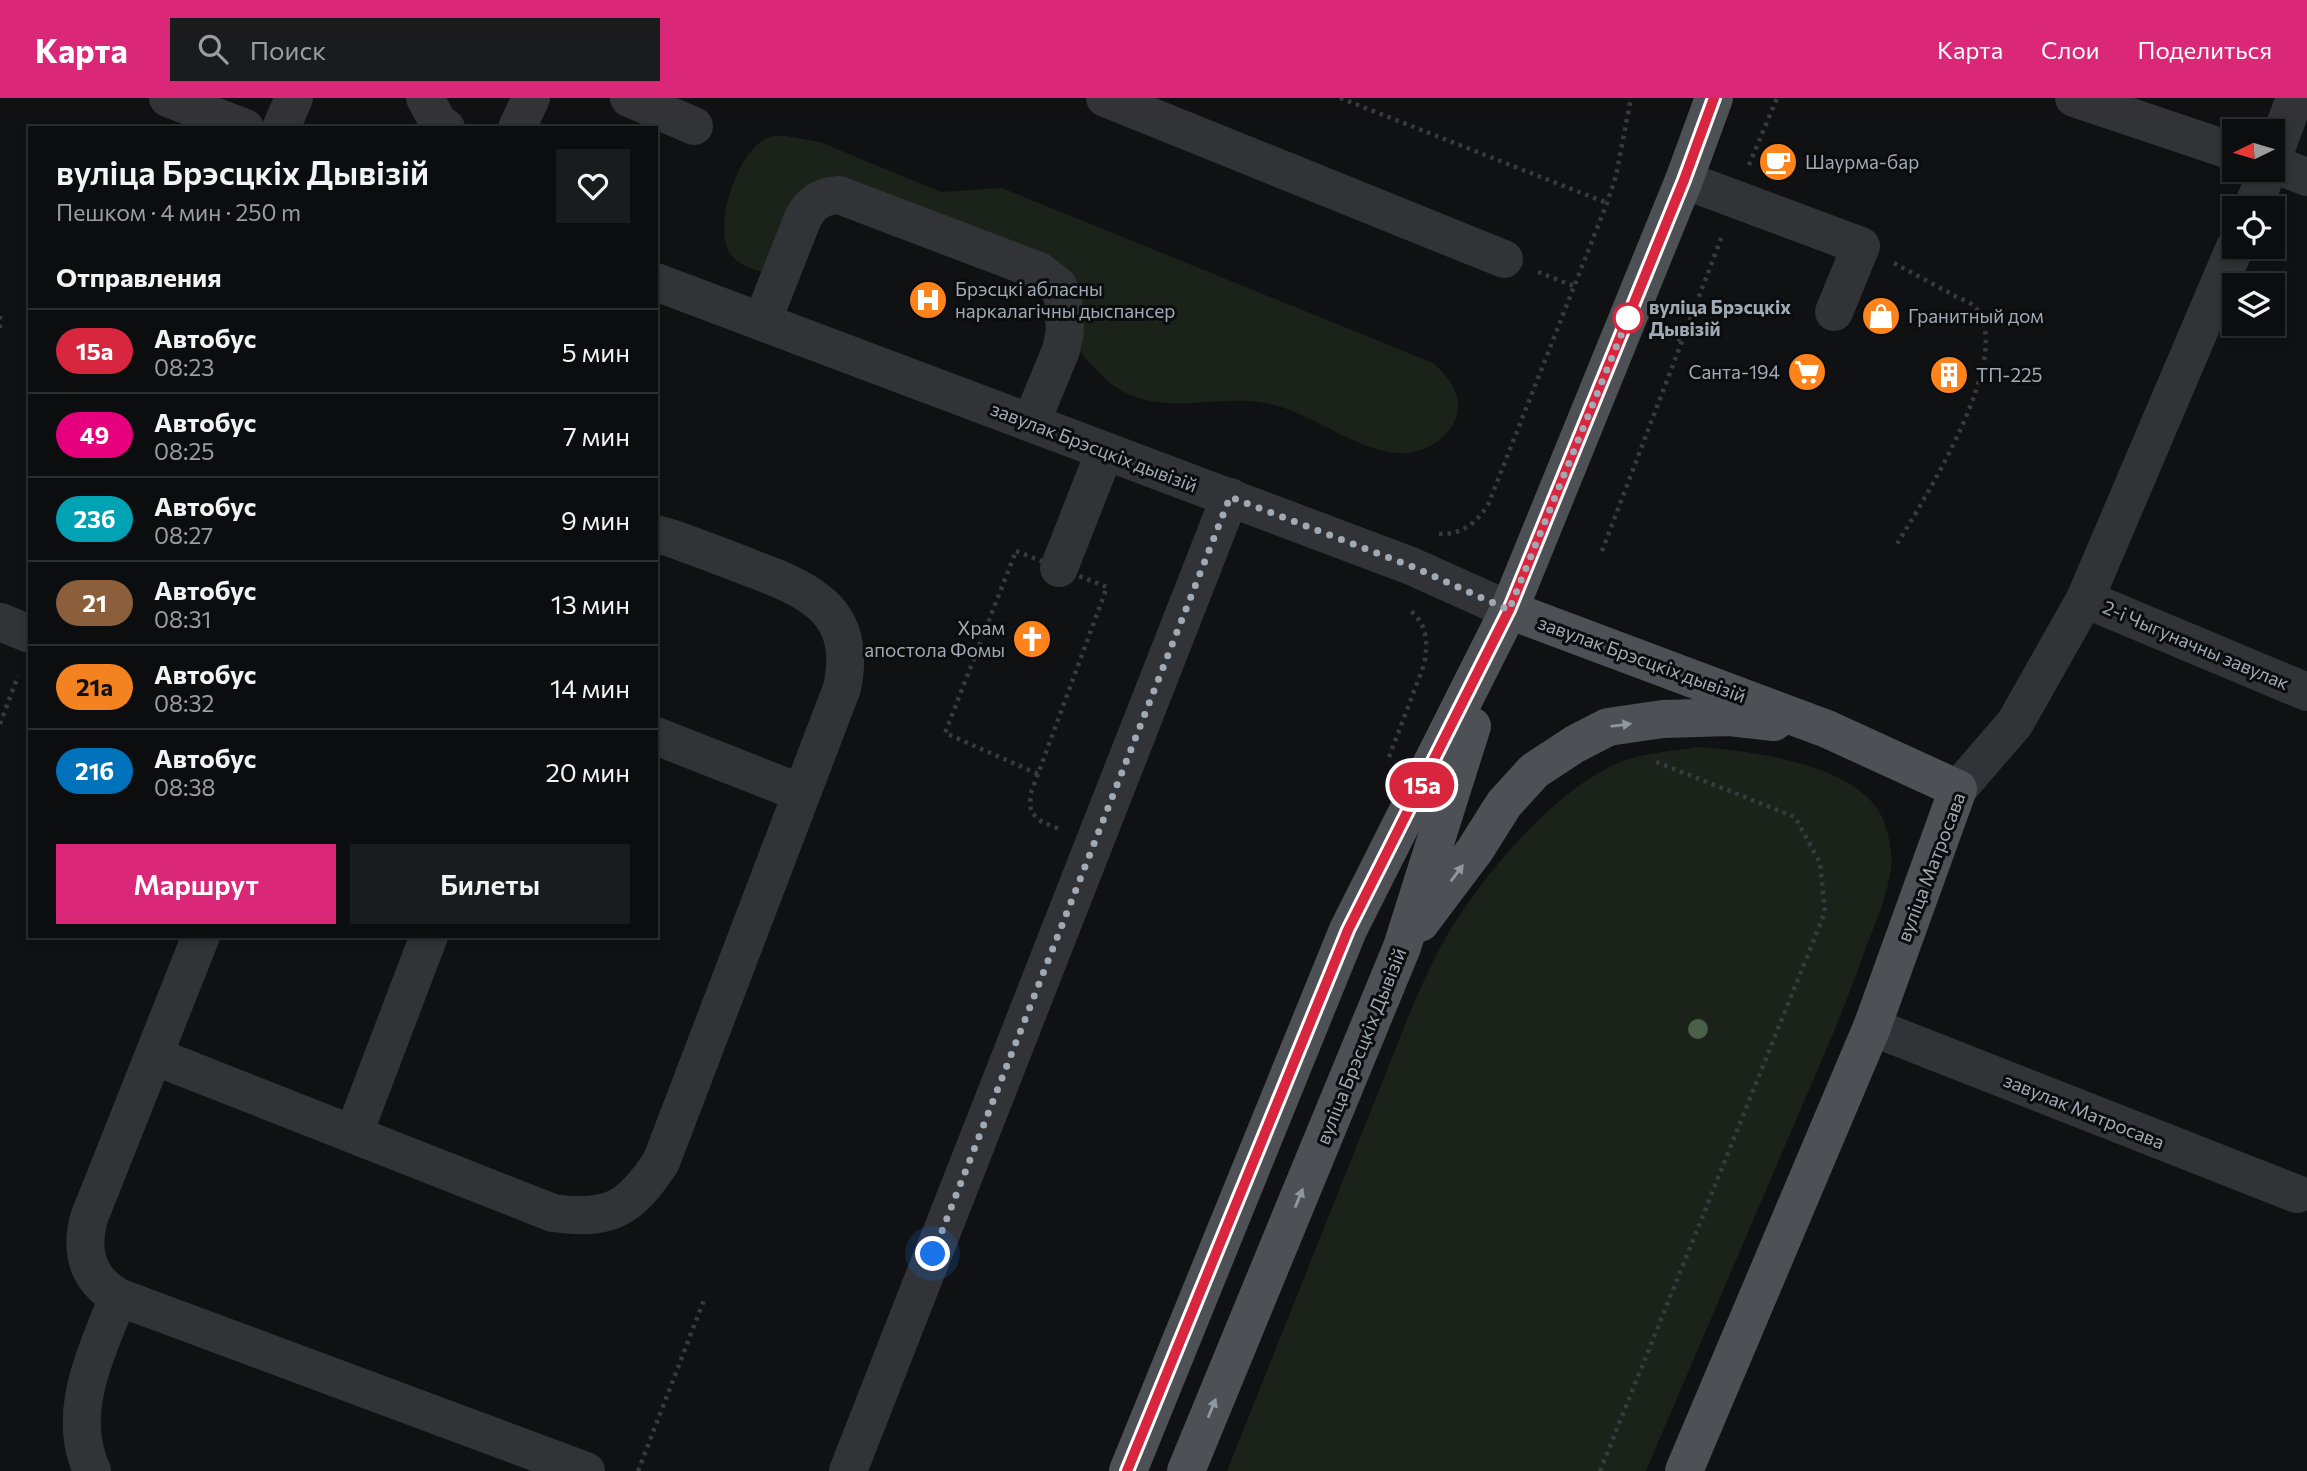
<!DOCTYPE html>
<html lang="ru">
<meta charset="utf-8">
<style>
:root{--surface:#0c0d0e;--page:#1a1b1c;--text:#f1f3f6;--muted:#9a9c9e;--line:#2c2d2e;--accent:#db2777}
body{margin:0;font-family:Commissioner,sans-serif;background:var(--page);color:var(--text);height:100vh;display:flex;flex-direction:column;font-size:26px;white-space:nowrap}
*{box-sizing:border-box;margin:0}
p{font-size:23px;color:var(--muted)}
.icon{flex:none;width:38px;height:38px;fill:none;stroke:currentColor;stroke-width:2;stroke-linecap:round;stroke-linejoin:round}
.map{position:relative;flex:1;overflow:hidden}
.sheet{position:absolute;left:28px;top:28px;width:630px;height:812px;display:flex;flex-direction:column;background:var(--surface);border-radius:0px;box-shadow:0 4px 10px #0003,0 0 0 2px var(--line)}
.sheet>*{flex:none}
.badge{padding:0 14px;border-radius:23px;font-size:24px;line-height:46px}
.needle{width:46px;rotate:265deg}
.tools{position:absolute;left:2222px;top:21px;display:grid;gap:14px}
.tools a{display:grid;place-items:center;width:63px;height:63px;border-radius:0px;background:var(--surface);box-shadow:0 4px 10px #0003,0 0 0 2px var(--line);font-size:35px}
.you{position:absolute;width:35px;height:35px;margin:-18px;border:5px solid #fff;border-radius:50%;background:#1a73e8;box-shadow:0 0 0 10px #1a73e833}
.map>.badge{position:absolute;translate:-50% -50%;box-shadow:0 0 0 4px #fff}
h2{padding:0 28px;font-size:26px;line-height:63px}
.round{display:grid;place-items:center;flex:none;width:74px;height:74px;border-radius:0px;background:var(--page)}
.headline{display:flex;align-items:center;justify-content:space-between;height:119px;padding:0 28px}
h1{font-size:33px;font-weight:600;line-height:52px}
.primary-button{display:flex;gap:14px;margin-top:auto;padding:14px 28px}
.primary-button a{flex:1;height:80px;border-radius:0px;background:var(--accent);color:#fff;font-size:28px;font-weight:600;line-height:80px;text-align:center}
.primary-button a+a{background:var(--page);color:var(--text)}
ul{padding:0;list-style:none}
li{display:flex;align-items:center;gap:21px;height:84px;padding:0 28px;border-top:2px solid var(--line)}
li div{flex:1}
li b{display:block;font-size:26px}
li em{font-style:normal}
li .badge{min-width:77px;font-weight:700;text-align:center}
header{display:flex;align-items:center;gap:42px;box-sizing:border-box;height:98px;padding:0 35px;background:var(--accent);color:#fff}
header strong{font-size:33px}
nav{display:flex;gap:38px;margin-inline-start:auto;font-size:24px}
.search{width:490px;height:63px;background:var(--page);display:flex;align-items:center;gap:18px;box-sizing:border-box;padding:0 24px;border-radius:0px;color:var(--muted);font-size:26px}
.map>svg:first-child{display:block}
</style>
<header>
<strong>Карта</strong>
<div class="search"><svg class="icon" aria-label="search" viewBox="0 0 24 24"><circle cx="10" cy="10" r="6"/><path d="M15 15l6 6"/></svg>Поиск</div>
<nav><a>Карта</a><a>Слои</a><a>Поделиться</a></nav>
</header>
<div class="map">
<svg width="2307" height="1373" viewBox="0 0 2307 1373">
<rect width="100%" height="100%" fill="#101112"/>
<g fill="#1b221a">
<path d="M786,38L820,44L941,94L1002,90L1433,265C1443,274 1453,284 1457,298C1465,332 1427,358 1397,355C1353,351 1317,318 1274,307C1214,291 1154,328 1101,277C1095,270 1084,261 1080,253C1075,240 1076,214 1074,200L838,89L770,170L761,174C750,170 739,167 732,158C710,133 738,48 770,39C774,37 782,38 786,38Z"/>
<path d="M1697,649C1747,652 1852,665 1880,715C1888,730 1893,754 1891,771C1887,799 1875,826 1865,852C1848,900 1829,947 1808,994C1754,1120 1700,1247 1646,1373H1227L1415,902C1425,882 1434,859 1446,839C1482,779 1555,689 1623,663C1644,655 1674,653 1697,649Z"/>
</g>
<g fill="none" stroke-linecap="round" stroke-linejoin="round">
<g stroke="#373b3e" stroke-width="4.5" stroke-dasharray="3.5 5" stroke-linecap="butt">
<path d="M1340,0L1607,105"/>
<path d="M1749,67L1777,0"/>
<path d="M1894,165C1914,176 1935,187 1955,198C1961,201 1970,204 1974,208C2019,253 1923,403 1897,446"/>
<path d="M1538,174L1574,188"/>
<path d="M0,218V231"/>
<path d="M1661,236L1684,243"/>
<path d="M1439,436C1462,437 1476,425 1488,407L1607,105L1616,78L1631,0"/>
<path d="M1016,453L1107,489L1038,676L945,635Z"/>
<path d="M1602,453L1722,138"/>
<path d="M0,626L18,578"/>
<path d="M1389,659L1424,567C1428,544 1428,528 1410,512"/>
<path d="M1038,676L1030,697L1031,714L1042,724L1059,731"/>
<path d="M638,1373L704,1202"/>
<path d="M1600,1373L1825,814L1820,765L1795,719L1654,663"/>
</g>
<g stroke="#313337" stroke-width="38">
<path d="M168,0L245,30"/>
<path d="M425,0L438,24L446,30"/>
<path d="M629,0L694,28"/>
<path d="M1105,0L1504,161"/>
<path d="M2074,0L2235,54"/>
<path d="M281,30L294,0"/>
<path d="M517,30L531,0"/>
<path d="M2273,59L2295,0"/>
<path d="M2273,66L2307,79"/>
<path d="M1684,82L1861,148L1834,214"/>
<path d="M2252,110L2268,72"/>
<path d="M656,184L1411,468L1509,512"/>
<path d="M762,224L803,120C811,105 821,98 839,97L1039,173L1058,188L1063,201L1065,233L1061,252L1031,325"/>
<path d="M1059,470L1105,353"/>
<path d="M2085,501L2307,594"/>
<path d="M0,524L30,536"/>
<path d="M656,638L801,695"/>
<path d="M1958,691L2015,625L2085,501L2235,149"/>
<path d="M201,838L89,1120C80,1153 87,1181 118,1199L586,1373"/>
<path d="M1872,929L2297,1096"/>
<path d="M154,958L553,1115C610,1123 630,1111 661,1064L842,590C858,515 813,493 753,471C726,460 698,450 671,440L656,436"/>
<path d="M354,1035L429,838"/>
<path d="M92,1373C65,1314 97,1255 118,1199"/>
<path d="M848,1373L1230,399"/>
</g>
<g stroke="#4d5156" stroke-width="38">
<path d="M1509,512L1827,631L1958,691L1872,929L1684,1373"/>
<path d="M1420,825L1475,752L1504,706L1534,673L1575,646L1608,629L1663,621L1730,619L1774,624"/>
<path d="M1128,1373L1348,832L1509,512L1684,82L1714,0"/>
<path d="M1186,1373L1402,849L1472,628"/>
</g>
</g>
<circle fill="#4b6049" cx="1698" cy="931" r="10"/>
<defs><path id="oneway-solid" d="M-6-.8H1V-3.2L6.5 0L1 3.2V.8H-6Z" transform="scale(1.75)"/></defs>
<g fill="#8f98a1">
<use href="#oneway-solid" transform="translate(1621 627) rotate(-7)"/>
<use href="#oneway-solid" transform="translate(1457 775) rotate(-53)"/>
<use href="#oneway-solid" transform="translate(1299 1100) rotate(-68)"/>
<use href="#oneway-solid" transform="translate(1212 1310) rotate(-68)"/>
</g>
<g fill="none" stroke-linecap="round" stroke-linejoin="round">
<defs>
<path id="line" d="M1127,1373L1348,832L1509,512L1684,82L1714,0"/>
</defs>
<use href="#line" stroke="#fff" stroke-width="16"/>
<use href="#line" stroke="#d7263d" stroke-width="10"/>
<path stroke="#a0aab4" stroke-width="7" stroke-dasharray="0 12.6" d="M933,1156L1230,399L1411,468L1509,512L1628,220"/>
</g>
<defs>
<symbol id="cafe-disc" viewBox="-11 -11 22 22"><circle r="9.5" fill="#ff831b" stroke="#0b0c0d"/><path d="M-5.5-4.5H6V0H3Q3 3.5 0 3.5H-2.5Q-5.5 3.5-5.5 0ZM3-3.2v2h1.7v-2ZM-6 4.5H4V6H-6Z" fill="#fff"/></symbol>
<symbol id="hospital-disc" viewBox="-11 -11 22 22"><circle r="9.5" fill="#ff831b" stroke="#0b0c0d"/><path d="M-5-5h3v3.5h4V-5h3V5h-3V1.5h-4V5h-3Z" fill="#fff"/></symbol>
<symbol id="shop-disc" viewBox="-11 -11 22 22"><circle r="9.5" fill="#ff831b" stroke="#0b0c0d"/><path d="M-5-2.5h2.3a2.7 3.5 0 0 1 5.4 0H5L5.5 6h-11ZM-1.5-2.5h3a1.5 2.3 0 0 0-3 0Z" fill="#fff"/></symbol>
<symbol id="supermarket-disc" viewBox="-11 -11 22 22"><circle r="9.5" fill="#ff831b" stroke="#0b0c0d"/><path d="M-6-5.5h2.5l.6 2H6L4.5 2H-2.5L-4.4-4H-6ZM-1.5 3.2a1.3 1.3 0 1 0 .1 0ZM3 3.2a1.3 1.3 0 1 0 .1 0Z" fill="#fff"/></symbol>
<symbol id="building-disc" viewBox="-11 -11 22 22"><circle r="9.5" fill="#ff831b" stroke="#0b0c0d"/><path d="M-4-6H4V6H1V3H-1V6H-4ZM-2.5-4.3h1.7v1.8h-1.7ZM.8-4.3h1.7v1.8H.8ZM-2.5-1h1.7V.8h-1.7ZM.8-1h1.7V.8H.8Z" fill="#fff"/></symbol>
<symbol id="church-disc" viewBox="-11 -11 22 22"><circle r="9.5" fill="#ff831b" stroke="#0b0c0d"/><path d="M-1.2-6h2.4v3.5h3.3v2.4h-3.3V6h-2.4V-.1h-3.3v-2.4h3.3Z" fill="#fff"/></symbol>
</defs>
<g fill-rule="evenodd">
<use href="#cafe-disc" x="1756" y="42" width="44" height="44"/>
<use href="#hospital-disc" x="906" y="180" width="44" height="44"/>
<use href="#shop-disc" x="1859" y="196" width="44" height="44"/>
<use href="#supermarket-disc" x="1785" y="252" width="44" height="44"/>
<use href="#building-disc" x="1927" y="255" width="44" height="44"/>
<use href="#church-disc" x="1010" y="519" width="44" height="44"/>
</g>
<circle fill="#fff" stroke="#d7263d" stroke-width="3.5" cx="1628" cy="220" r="14"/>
<g text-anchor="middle" stroke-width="6" stroke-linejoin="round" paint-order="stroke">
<g font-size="19" fill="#a0aab4" stroke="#0b0c0d" text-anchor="start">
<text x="1805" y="71">Шаурма-бар</text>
<text x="955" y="198">Брэсцкі абласны<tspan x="955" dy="22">наркалагічны дыспансер</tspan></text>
<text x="1908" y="225">Гранитный дом</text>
<text x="1780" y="281" text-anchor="end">Санта-194</text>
<text x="1976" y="284">ТП-225</text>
<text x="1005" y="537" text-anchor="end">Храм<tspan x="1005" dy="22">апостола Фомы</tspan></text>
</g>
<g font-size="19" font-weight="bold" fill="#a0aab4" stroke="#0b0c0d" text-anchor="start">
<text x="1649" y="216">вуліца Брэсцкіх<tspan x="1649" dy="22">Дывізій</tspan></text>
</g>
<g font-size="19" fill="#a0aab4" stroke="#0b0c0d">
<text transform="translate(1094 349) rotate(21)" y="7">завулак Брэсцкіх дывізій</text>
<text transform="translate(2196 547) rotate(23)" y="7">2-і Чыгуначны завулак</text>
<text transform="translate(1642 561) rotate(20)" y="7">завулак Брэсцкіх дывізій</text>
<text transform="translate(1931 769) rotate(-69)" y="7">вуліца Матросава</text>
<text transform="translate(1361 948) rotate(-68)" y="7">вуліца Брэсцкіх Дывізій</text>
<text transform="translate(2084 1013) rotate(22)" y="7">завулак Матросава</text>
</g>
</g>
</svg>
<div class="tools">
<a><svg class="needle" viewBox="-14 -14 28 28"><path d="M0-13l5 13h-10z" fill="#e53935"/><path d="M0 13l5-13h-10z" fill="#9a9c9e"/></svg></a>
<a><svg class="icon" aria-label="locate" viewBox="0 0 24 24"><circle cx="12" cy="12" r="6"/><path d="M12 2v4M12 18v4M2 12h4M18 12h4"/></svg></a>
<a><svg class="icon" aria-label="layers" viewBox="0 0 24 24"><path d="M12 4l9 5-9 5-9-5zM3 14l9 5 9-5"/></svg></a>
</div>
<div class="you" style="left:933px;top:1156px"></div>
<b class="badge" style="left:1422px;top:687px;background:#d7263d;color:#fff">15а</b>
<section class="sheet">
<div class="headline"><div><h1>вуліца Брэсцкіх Дывізій</h1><p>Пешком · 4 мин · 250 m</p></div><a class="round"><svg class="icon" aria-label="heart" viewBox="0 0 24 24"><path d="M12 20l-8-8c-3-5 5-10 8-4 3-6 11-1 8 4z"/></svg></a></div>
<h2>Отправления</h2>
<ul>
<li><span class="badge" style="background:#d7263d;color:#fff">15а</span><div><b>Автобус</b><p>08:23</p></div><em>5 мин</em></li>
<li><span class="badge" style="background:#e6007e;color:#fff">49</span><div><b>Автобус</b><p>08:25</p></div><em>7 мин</em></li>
<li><span class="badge" style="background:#00a3b4;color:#fff">23б</span><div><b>Автобус</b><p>08:27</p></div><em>9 мин</em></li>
<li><span class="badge" style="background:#8b5e3c;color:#fff">21</span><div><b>Автобус</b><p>08:31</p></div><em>13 мин</em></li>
<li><span class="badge" style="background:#f58220;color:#111">21а</span><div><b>Автобус</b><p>08:32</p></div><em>14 мин</em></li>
<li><span class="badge" style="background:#0072bc;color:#fff">21б</span><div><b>Автобус</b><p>08:38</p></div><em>20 мин</em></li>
</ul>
<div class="primary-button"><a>Маршрут</a><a>Билеты</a></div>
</section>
</div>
